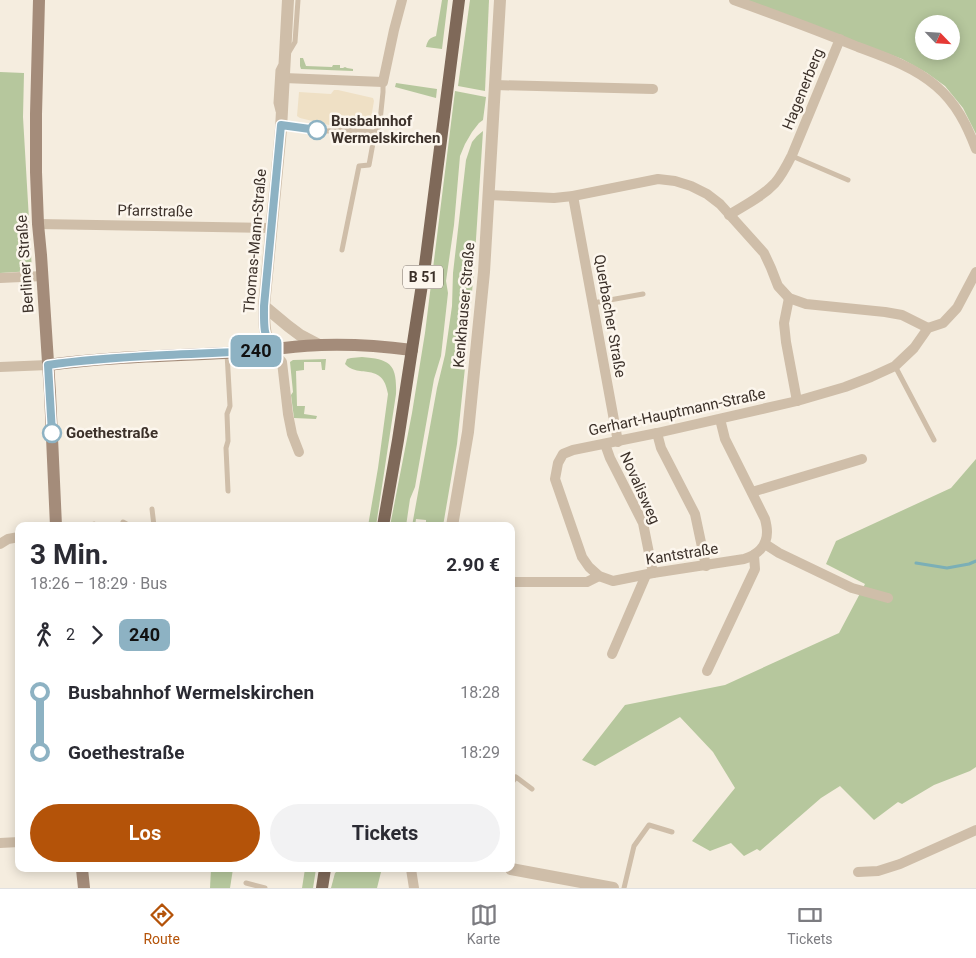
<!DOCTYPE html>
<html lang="de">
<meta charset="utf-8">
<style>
:root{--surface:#fff;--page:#f2f2f3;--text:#2b2b33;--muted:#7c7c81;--line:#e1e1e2;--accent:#b45309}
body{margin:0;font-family:Roboto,sans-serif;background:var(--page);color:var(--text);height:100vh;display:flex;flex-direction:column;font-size:19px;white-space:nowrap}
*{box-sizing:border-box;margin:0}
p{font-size:16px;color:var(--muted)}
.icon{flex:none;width:28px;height:28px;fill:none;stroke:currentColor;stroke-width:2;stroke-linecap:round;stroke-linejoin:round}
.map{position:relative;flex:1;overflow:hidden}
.panel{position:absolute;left:15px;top:522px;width:500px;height:350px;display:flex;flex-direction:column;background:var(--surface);border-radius:10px;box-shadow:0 2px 12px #0003}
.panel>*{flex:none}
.badge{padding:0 10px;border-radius:8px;font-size:18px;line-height:32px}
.needle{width:32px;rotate:115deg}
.buttons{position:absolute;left:915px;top:15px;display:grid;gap:10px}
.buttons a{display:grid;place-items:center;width:45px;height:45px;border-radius:50%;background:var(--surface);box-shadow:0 2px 12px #0003;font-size:25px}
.map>.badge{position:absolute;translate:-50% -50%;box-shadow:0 0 0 2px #fff}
.legs{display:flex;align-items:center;gap:8px;height:55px;padding:0 15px;font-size:16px}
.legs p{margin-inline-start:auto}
.headline{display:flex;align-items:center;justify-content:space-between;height:85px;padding:0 15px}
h1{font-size:28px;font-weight:700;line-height:38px}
.primary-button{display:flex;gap:10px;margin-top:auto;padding:10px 15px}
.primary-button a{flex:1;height:58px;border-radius:30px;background:var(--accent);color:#fff;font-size:20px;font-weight:700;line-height:58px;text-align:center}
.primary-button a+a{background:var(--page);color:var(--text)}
ul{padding:0 15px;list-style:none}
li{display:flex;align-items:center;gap:18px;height:60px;font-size:19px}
li i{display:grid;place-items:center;width:8px;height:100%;margin:0 6px;background:currentColor}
li i::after{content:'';width:12px;height:12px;margin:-6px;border:4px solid;border-radius:50%;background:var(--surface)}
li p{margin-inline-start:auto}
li:first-child i{background:linear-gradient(#0000 50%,currentColor 0)}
li:last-child i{background:linear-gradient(currentColor 50%,#0000 0)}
.dock{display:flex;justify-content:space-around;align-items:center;height:70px;border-top:1px solid var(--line);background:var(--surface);font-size:14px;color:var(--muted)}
.dock a{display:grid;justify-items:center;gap:2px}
.dock .selected{color:var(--accent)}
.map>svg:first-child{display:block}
</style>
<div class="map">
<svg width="976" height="888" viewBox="0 0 976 888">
<rect width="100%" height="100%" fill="#f5eddf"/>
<g fill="#b6c79d" fill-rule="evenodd">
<path d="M442,0H448L442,49L426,47C428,39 430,38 436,36Z"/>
<path d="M470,0H489L485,91L458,86Z"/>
<path d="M746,0H976V134L963,108L945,86L927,73L902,59ZM924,24H951V51H924Z"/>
<path d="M300,58H303L306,66L332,67L333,65H340V68H343L345,67L347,68L353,69V71L301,69L300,66Z"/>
<path d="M0,72L24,73L23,117L32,271L0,273Z"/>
<path d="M396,83L437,89L436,98L395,87Z"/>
<path d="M455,91L486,97L483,120L479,123L472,132L465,144L460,156L454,225L446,281L448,293L441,356L434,379L415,487L410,499L406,526H390L412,413L425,333Z"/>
<path d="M483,131L474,270L466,358L457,444L443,526H426V520L416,519L415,526H412L437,388L445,355L452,306L453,273L466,160L472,142L477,136Z"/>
<path d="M362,357C391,359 397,365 396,394L376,526H368L378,468L388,394C383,361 359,379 345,364L347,359L351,358Z"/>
<path d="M326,359L325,370H322L321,362H304V370L296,371L297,406H305L304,414L317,416L316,419L294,418L291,395L293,392L290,362L293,360Z"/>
<path d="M976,459V767L970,771L934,785L902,804L898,802L874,820L840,786L821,798L760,851L757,849L744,856L731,843L710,851L692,841L735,788L713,752L680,717L595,766L582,760L625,705L725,685L839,633L865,584L826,564L836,541L951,488Z"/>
<path d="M211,869H233L230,888H210Z"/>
<path d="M305,869H316L313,888H302Z"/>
<path d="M340,869H373L381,872L377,888H331L335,873Z"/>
</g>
<path fill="#efe0c5" d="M334,90H338L373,98L374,101L370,124L337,121L334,125H329L300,118L297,116L299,92L331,94Z"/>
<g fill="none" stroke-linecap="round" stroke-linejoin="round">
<path stroke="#7bafb6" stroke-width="3" d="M916,563L947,568L969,564L976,561"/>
<g stroke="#cfbea9" stroke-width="5">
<path d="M289,52L295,42L298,0"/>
<path d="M278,111L276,103L278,70L280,66"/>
<path d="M281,125L327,131L341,130L375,132"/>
<path d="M792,156L848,180"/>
<path d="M342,250L359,166L369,165L375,132L379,127L380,121L383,92V82"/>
<path d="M593,303L643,294"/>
<path d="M227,353L230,406L227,414L228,441L226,448L228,491"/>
<path d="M895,366L934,440"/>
<path d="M152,509L154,526"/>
<path d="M123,522L130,526"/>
<path d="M89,526L94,524"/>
<path d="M511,784L516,777L532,789"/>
<path d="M246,883L265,888"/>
<path d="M624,888L634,846L649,825L672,832"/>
</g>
<g stroke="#cfbea9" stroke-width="10">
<path d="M734,0C776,15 817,30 858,47C885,57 914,67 936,86C956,103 967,125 976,149"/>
<path d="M284,78L383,82L394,30L402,0"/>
<path d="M495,85L653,89"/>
<path d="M489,195L554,198L573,196L658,179L675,181L691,186L707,194L720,204L764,253L771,268L778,286L789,298L806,304L885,312L902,315L928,328"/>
<path d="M573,196L618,442"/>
<path d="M729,215C745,205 762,197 775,183C782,175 787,165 792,155L840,39"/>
<path d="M38,224L271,228"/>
<path d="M0,278L43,276"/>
<path d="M789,298L784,323L786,342L797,401"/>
<path d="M271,349L282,362L288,414L292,434L299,452"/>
<path d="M0,367L48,365"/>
<path d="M720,419L725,439L765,519C766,523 767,528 767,532C767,546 757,555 744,559L653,573L613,581L599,576L589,567L582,557L555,479L558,463L563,454L573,450L657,433L797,401L845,387L871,377L895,366L914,348L928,328L943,323L957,308L976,272"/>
<path d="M657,433L661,448L695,514L706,566"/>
<path d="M605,444L610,458L643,523L653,573"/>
<path d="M752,492L862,459"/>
<path d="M0,544L8,539L19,537"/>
<path d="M765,544L779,553L852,588L888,598"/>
<path d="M511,582H587L599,576"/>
<path d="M612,654L646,575"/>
<path d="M707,671L755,569L754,555"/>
<path d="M0,843L19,842"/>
<path d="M411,869L414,888"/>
<path d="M858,872L878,871L900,864L976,830"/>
</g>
<g stroke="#cfbea9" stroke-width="12">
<path d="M264,306L288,326L300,335L319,345"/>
<path d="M271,349C264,335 264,321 264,306L281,129L288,0"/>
<path d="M452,526L468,432L484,272L500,0"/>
<path d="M511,869L613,888"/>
</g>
<g stroke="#a48c7a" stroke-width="12">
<path d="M39,0L36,114V172L38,224L41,255L50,393L56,526"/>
<path d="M48,365C107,357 167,356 226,353C258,352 289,346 321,345C351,344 382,346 412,350"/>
<path d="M82,869L84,888"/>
</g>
<g stroke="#7f6959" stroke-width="12">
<path d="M383,526L398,440L425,265L459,0"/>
<path d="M322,888L325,869"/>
</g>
</g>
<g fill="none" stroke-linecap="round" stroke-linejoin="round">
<defs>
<path id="line-1" d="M52,433L48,365C87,359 127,357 167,355C202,353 236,353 271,349C263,334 264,322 264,306L281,125L317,130"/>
</defs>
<use href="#line-1" stroke="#fff" stroke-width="11"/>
<use href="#line-1" stroke="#8db2c3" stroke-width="8"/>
</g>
<g fill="#fff" stroke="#8db2c3" stroke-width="2.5">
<circle cx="317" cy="130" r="9"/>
<circle cx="52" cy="433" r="9"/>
</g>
<g text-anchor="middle" stroke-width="5" stroke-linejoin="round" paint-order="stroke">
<rect fill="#fcf6ed" stroke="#766c64" stroke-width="1" x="403" y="265.5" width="40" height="23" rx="4"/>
<g font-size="14" font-weight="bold" fill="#3c312a">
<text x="423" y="282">B 51</text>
</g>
<g font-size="15" fill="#3c312a" stroke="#fcf6ed">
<text transform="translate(803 89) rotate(-68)" y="5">Hagenerberg</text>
<text transform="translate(155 211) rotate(1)" y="5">Pfarrstraße</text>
<text transform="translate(255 241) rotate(-85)" y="5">Thomas-Mann-Straße</text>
<text transform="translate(25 264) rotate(-94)" y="5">Berliner Straße</text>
<text transform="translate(464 305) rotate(-85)" y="5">Kenkhauser Straße</text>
<text transform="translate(610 316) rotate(80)" y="5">Querbacher Straße</text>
<text transform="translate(677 412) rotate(-12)" y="5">Gerhart-Hauptmann-Straße</text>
<text transform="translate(640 488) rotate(66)" y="5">Novalisweg</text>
<text transform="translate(682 554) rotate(-9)" y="5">Kantstraße</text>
</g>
<g font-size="15" font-weight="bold" fill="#3c312a" stroke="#fcf6ed" text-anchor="start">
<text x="331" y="126">Busbahnhof<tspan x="331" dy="17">Wermelskirchen</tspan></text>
<text x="66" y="438">Goethestraße</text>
</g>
</g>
</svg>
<div class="buttons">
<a><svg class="needle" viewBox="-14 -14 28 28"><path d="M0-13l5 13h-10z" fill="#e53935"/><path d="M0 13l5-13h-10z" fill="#7c7c81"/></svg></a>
</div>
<b class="badge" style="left:256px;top:351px;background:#8db2c3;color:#111">240</b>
<section class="panel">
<div class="headline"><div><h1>3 Min.</h1><p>18:26 – 18:29 · Bus</p></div><b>2.90 €</b></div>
<div class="legs"><svg class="icon" aria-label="walk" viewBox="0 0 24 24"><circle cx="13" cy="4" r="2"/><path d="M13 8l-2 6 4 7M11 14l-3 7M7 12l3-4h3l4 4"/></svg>2<svg class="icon" aria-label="forward" viewBox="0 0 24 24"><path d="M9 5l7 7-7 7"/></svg><b class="badge" style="background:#8db2c3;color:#111">240</b></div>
<ul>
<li><i style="color:#8db2c3"></i><b>Busbahnhof Wermelskirchen</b><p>18:28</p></li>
<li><i style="color:#8db2c3"></i><b>Goethestraße</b><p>18:29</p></li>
</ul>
<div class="primary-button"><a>Los</a><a>Tickets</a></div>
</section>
</div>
<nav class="dock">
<a class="selected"><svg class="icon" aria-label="directions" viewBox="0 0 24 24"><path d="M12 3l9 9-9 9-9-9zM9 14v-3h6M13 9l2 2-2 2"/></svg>Route</a>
<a><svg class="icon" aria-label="map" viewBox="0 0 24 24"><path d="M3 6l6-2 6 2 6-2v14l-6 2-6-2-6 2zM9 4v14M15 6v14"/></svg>Karte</a>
<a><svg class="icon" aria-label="tickets" viewBox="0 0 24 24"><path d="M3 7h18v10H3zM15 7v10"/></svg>Tickets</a>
</nav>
